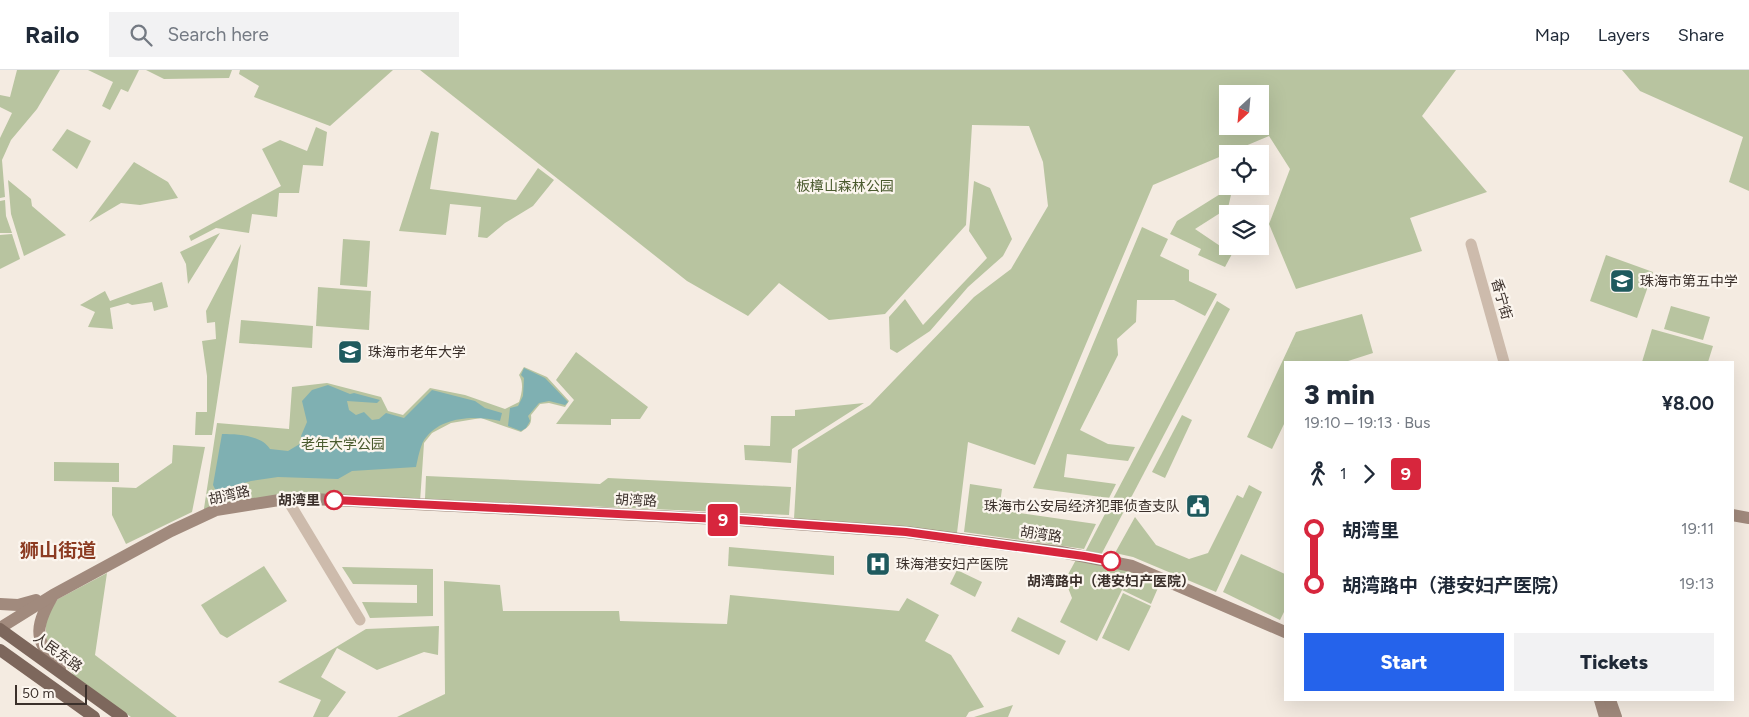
<!DOCTYPE html>
<meta charset="utf-8">
<style>
:root{--surface:#fff;--page:#f2f2f3;--text:#1f2937;--muted:#747a83;--line:#e0e1e3;--accent:#2563eb}
body{margin:0;font-family:Figtree,"Noto Sans SC",sans-serif;background:var(--page);color:var(--text);height:100vh;display:flex;flex-direction:column;font-size:19px;white-space:nowrap}
*{box-sizing:border-box;margin:0}
p{font-size:16px;color:var(--muted)}
.icon{flex:none;width:28px;height:28px;fill:none;stroke:currentColor;stroke-width:2;stroke-linecap:round;stroke-linejoin:round}
.map{position:relative;flex:1;overflow:hidden}
.details{position:absolute;left:1284px;top:291px;width:450px;height:340px;display:flex;flex-direction:column;background:var(--surface);border-radius:0px;box-shadow:0 5px 20px #0002}
.details>*{flex:none}
.badge{padding:0 10px;border-radius:4px;font-size:18px;line-height:32px}
.needle{width:32px;rotate:206deg}
.buttons{position:absolute;left:1219px;top:15px;display:grid;gap:10px}
.buttons a{display:grid;place-items:center;width:50px;height:50px;border-radius:0px;background:var(--surface);box-shadow:0 5px 20px #0002;font-size:25px}
.scale{position:absolute;left:15px;bottom:12px;width:72px;box-sizing:border-box;padding-left:5px;border:2px solid #3b302b;border-top:0;font-size:14px;line-height:18px;white-space:nowrap;color:#3b302b;-webkit-text-stroke:4px #fbf5ee;paint-order:stroke}
.map>.badge{position:absolute;translate:-50% -50%;box-shadow:0 0 0 2px #fff}
.legs{display:flex;align-items:center;gap:8px;height:55px;padding:0 20px;font-size:16px}
.legs p{margin-inline-start:auto}
.headline{display:flex;align-items:center;justify-content:space-between;height:85px;padding:0 20px}
h1{font-size:28px;font-weight:800;line-height:38px}
.primary-button{display:flex;gap:10px;margin-top:auto;padding:10px 20px}
.primary-button a{flex:1;height:58px;border-radius:0px;background:var(--accent);color:#fff;font-size:20px;font-weight:800;line-height:58px;text-align:center}
.primary-button a+a{background:var(--page);color:var(--text)}
ul{padding:0 20px;list-style:none}
li{display:flex;align-items:center;gap:18px;height:55px;font-size:19px}
li i{display:grid;place-items:center;width:8px;height:100%;margin:0 6px;background:currentColor}
li i::after{content:'';width:12px;height:12px;margin:-6px;border:4px solid;border-radius:50%;background:var(--surface)}
li p{margin-inline-start:auto}
li:first-child i{background:linear-gradient(#0000 50%,currentColor 0)}
li:last-child i{background:linear-gradient(currentColor 50%,#0000 0)}
header{display:flex;align-items:center;gap:30px;box-sizing:border-box;height:70px;padding:0 25px;background:var(--surface);border-bottom:1px solid var(--line)}
header strong{font-size:24px}
nav{display:flex;gap:28px;margin-inline-start:auto;font-size:18px}
.search{width:350px;height:45px;background:var(--page);display:flex;align-items:center;gap:12px;box-sizing:border-box;padding:0 18px;border-radius:0px;color:var(--muted);font-size:19px}
.map>svg:first-child{display:block}
</style>
<header>
<strong>Railo</strong>
<div class="search"><svg class="icon" aria-label="search" viewBox="0 0 24 24"><circle cx="10" cy="10" r="6"/><path d="M15 15l6 6"/></svg>Search here</div>
<nav><a>Map</a><a>Layers</a><a>Share</a></nav>
</header>
<div class="map">
<svg width="1749" height="647" viewBox="0 0 1749 647">
<rect width="100%" height="100%" fill="#f4ebe1"/>
<g fill="#b8c4a0" fill-rule="evenodd">
<path d="M17,0H60L37,39L11,70L2,90L5,127L0,128V68L12,43L0,37V25L10,27Z"/>
<path d="M88,0H139L128,22L121,19L110,40L102,36L113,12Z"/>
<path d="M146,0H232L229,8L164,9Z"/>
<path d="M240,0H393L330,56L254,27L259,16L239,4Z"/>
<path d="M420,0H1456L1422,46L1487,122L1410,148L1422,181L1296,219L1269,154L1290,99L1269,66L1153,115L1035,395L968,372L957,463L794,449L798,380L870,335L974,227L1011,199L1048,136L1043,92L1029,56L972,55L966,155L885,244L829,250L779,213L748,246L687,211ZM1228,24H1260V56H1228Z"/>
<path d="M1622,0H1749V121L1729,112L1743,67L1640,21Z"/>
<path d="M316,57L327,62L323,96L303,95L299,123H279L277,147L252,144L249,163L216,158L191,171L189,166L281,116L262,79L280,70L307,81Z"/>
<path d="M67,59L91,71L77,99L52,80Z"/>
<path d="M431,61L439,63L430,119L516,130L538,98L554,110L533,136L505,153L487,168L478,167L481,137L450,134L446,165L399,161Z"/>
<path d="M134,92L168,112L178,128L140,135L121,133L89,152Z"/>
<path d="M8,110L31,129L32,136L66,165L24,186L11,144Z"/>
<path d="M974,111L990,118L1012,169L1003,186L968,217L930,261L897,283L890,279L889,247L905,229L923,255L987,188L969,161Z"/>
<path d="M1233,116L1228,138L1195,159L1232,184L1225,197L1198,185L1201,179L1170,164L1177,151Z"/>
<path d="M5,130L6,146L12,163H0V131Z"/>
<path d="M1142,157L1168,169L1160,186L1189,200V211L1217,224L1205,246L1174,230H1137L1136,252L1117,269L1118,285L1080,360L1108,374L1135,377L1128,391L1067,384L1064,407L1116,414L1109,428L1033,418Z"/>
<path d="M220,163L188,214L186,194L180,182Z"/>
<path d="M12,164L20,189L0,199V165Z"/>
<path d="M343,169L370,171L367,217L340,215Z"/>
<path d="M241,174L212,365H195L196,342H207V306L202,271L216,269L215,252L207,253L206,241Z"/>
<path d="M1606,185L1653,202L1637,248L1590,231Z"/>
<path d="M162,212L168,237L154,241L152,232L132,235L128,233L110,238L113,259L88,257L95,242L80,235L105,221L110,231Z"/>
<path d="M318,217L371,221L369,260L316,256Z"/>
<path d="M1217,231L1230,239L1101,485L1085,482Z"/>
<path d="M1671,236L1710,247L1703,270L1664,259Z"/>
<path d="M1362,244L1373,283L1345,292H1285V352L1272,379L1247,367L1296,262Z"/>
<path d="M241,250L313,256L312,278L239,273Z"/>
<path d="M1652,259L1713,276L1708,292H1642Z"/>
<path d="M576,282L648,337L640,349H611V355L556,354L574,330L556,310Z"/>
<path d="M524,297L547,307L569,331L565,337L549,333L540,334L531,345C532,354 529,357 521,362L481,348L451,353L432,363L424,373L420,432L292,427L203,445L217,353L289,359L292,317L327,313L381,327L388,341L403,345L430,318L465,325L505,339L519,332C522,323 524,313 519,305Z"/>
<path d="M864,333L792,379L791,393L745,390L744,375L770,376L771,346H795V340Z"/>
<path d="M1182,345L1192,350L1165,408L1152,402Z"/>
<path d="M173,375L205,377L192,442L126,474L112,445V417L136,418L172,393Z"/>
<path d="M54,392L119,393V412L54,411Z"/>
<path d="M426,406L600,414L608,408L791,417L789,445L425,429Z"/>
<path d="M970,414L1002,419L999,440L1096,454L1084,479L964,462Z"/>
<path d="M1249,415L1262,422L1216,522L1133,487L1115,483L1135,447L1156,475L1189,489L1208,483L1237,425L1243,428Z"/>
<path d="M729,477L834,486V505L728,496Z"/>
<path d="M1241,484L1285,504V540L1280,550L1223,522Z"/>
<path d="M1078,486L1161,511L1151,534L1122,520L1097,571L1060,552L1072,528L1065,510Z"/>
<path d="M264,496L287,531L227,568L220,564L201,535Z"/>
<path d="M342,497L433,499V546L370,548L362,532L417,533V515L353,514Z"/>
<path d="M957,500L982,512L975,527L950,514Z"/>
<path d="M107,503L95,585L177,647H131L79,611L47,574L45,547L58,529Z"/>
<path d="M444,511L500,515L503,541H619L620,551L727,554L730,525L899,541L907,528L939,545L925,571L951,585L984,637L969,642L966,647H397L445,624Z"/>
<path d="M1123,523L1151,536L1129,581L1102,568Z"/>
<path d="M1018,547L1066,571L1059,585L1011,561Z"/>
<path d="M439,556L438,585L424,582L377,600L337,578L321,607L346,622L328,647H313L321,630L278,612L366,559Z"/>
<path d="M1013,635L1008,647H974Z"/>
</g>
<g fill="#7fb0b2">
<path d="M524,298L545,308L568,332L565,335L549,331L539,333L528,346L530,351L526,358L521,361L508,356L510,338L518,336L523,326L524,308L521,305Z"/>
<path d="M328,315L350,324L354,323L380,330L377,333L347,331L349,340L356,345L364,342L372,350L379,349L386,343L404,348L432,320L475,331L485,338L502,343L500,351C475,345 440,346 424,370C420,377 418,388 416,397L352,401L338,409L278,407L251,411L216,421L213,415L222,364C237,364 261,365 270,379L288,381L303,372L301,366L307,352L302,331L312,320Z"/>
</g>
<g fill="none" stroke-linecap="round" stroke-linejoin="round">
<g stroke="#cdbbac" stroke-width="11">
<path d="M1471,174L1504,292"/>
<path d="M287,429L360,550"/>
</g>
<g stroke="#a18a7d" stroke-width="12">
<path d="M1732,445L1749,448"/>
<path d="M52,527C33,560 35,571 60,599"/>
<path d="M0,534L18,535L36,530"/>
<path d="M0,558L53,525L171,461L216,440L292,428L739,450L906,462L1061,482L1132,496L1285,562"/>
<path d="M1600,630L1605,647"/>
<path d="M1610,630L1616,647"/>
</g>
<g stroke="#7d675c" stroke-width="12">
<path d="M0,559L122,647"/>
<path d="M0,580L94,647"/>
</g>
</g>
<g fill="none" stroke-linecap="round" stroke-linejoin="round">
<defs>
<path id="line-1" d="M334,430L739,450L906,462L1084,486L1111,491"/>
</defs>
<use href="#line-1" stroke="#fff" stroke-width="11"/>
<use href="#line-1" stroke="#d7263d" stroke-width="8"/>
</g>
<defs>
<symbol id="school-square" viewBox="-11 -11 22 22"><rect x="-9" y="-9" width="18" height="18" rx="4" fill="#1f5a5e" stroke="#fbf5ee"/><path d="M0-5L7-2L0 1L-7-2ZM-4 1L0 2.5L4 1V4Q0 6-4 4Z" fill="#fff"/></symbol>
<symbol id="university-square" viewBox="-11 -11 22 22"><rect x="-9" y="-9" width="18" height="18" rx="4" fill="#1f5a5e" stroke="#fbf5ee"/><path d="M0-5L7-2L0 1L-7-2ZM-4 1L0 2.5L4 1V4Q0 6-4 4Z" fill="#fff"/></symbol>
<symbol id="civic-square" viewBox="-11 -11 22 22"><rect x="-9" y="-9" width="18" height="18" rx="4" fill="#1f5a5e" stroke="#fbf5ee"/><path d="M-.6-6.5H3V-4.5H.6V-3L4-1V1h2V6H-6V1h2V-1L-.6-3ZM-1.2 2.5V6h2.4V2.5Z" fill="#fff"/></symbol>
<symbol id="hospital-square" viewBox="-11 -11 22 22"><rect x="-9" y="-9" width="18" height="18" rx="4" fill="#1f5a5e" stroke="#fbf5ee"/><path d="M-5-5h3v3.5h4V-5h3V5h-3V1.5h-4V5h-3Z" fill="#fff"/></symbol>
</defs>
<g fill-rule="evenodd">
<use href="#school-square" x="1608" y="197" width="28" height="28"/>
<use href="#university-square" x="336" y="268" width="28" height="28"/>
<use href="#civic-square" x="1184" y="422" width="28" height="28"/>
<use href="#hospital-square" x="864" y="480" width="28" height="28"/>
</g>
<g fill="#fff" stroke="#d7263d" stroke-width="2.5">
<circle cx="334" cy="430" r="9"/>
<circle cx="1111" cy="491" r="9"/>
</g>
<g text-anchor="middle" stroke-width="4.5" stroke-linejoin="round" paint-order="stroke">
<g font-size="14" fill="#4a5a2e" stroke="#fbf5ee">
<text x="845" y="121">板樟山森林公园</text>
<text x="343" y="379">老年大学公园</text>
</g>
<g font-size="14" fill="#3b302b" stroke="#fbf5ee" text-anchor="start">
<text x="1640" y="216">珠海市第五中学</text>
<text x="368" y="287">珠海市老年大学</text>
<text x="1180" y="441" text-anchor="end">珠海市公安局经济犯罪侦查支队</text>
<text x="896" y="499">珠海港安妇产医院</text>
</g>
<g font-size="14" fill="#3b302b" stroke="#fbf5ee">
<text transform="translate(1502 229) rotate(74)" y="5">香宁街</text>
<text transform="translate(229 425) rotate(-13)" y="5">胡湾路</text>
<text transform="translate(636 430) rotate(3)" y="5">胡湾路</text>
<text transform="translate(1041 464) rotate(8)" y="5">胡湾路</text>
<text transform="translate(58 582) rotate(36)" y="5">人民东路</text>
</g>
<g font-size="14" font-weight="bold" fill="#3b302b" stroke="#fbf5ee" text-anchor="end">
<text x="320" y="435">胡湾里</text>
<text x="1111" y="516" text-anchor="middle">胡湾路中（港安妇产医院）</text>
</g>
<g font-size="19" font-weight="bold" fill="#8c3b22" stroke="#fbf5ee">
<text x="58" y="487">狮山街道</text>
</g>
</g>
</svg>
<div class="buttons">
<a><svg class="needle" viewBox="-14 -14 28 28"><path d="M0-13l5 13h-10z" fill="#e53935"/><path d="M0 13l5-13h-10z" fill="#747a83"/></svg></a>
<a><svg class="icon" aria-label="locate" viewBox="0 0 24 24"><circle cx="12" cy="12" r="6"/><path d="M12 2v4M12 18v4M2 12h4M18 12h4"/></svg></a>
<a><svg class="icon" aria-label="layers" viewBox="0 0 24 24"><path d="M12 4l9 5-9 5-9-5zM3 14l9 5 9-5"/></svg></a>
</div>
<div class="scale">50 m</div>
<b class="badge" style="left:723px;top:450px;background:#d7263d;color:#fff">9</b>
<section class="details">
<div class="headline"><div><h1>3 min</h1><p>19:10 – 19:13 · Bus</p></div><b>¥8.00</b></div>
<div class="legs"><svg class="icon" aria-label="walk" viewBox="0 0 24 24"><circle cx="13" cy="4" r="2"/><path d="M13 8l-2 6 4 7M11 14l-3 7M7 12l3-4h3l4 4"/></svg>1<svg class="icon" aria-label="forward" viewBox="0 0 24 24"><path d="M9 5l7 7-7 7"/></svg><b class="badge" style="background:#d7263d;color:#fff">9</b></div>
<ul>
<li><i style="color:#d7263d"></i><b>胡湾里</b><p>19:11</p></li>
<li><i style="color:#d7263d"></i><b>胡湾路中（港安妇产医院）</b><p>19:13</p></li>
</ul>
<div class="primary-button"><a>Start</a><a>Tickets</a></div>
</section>
</div>
